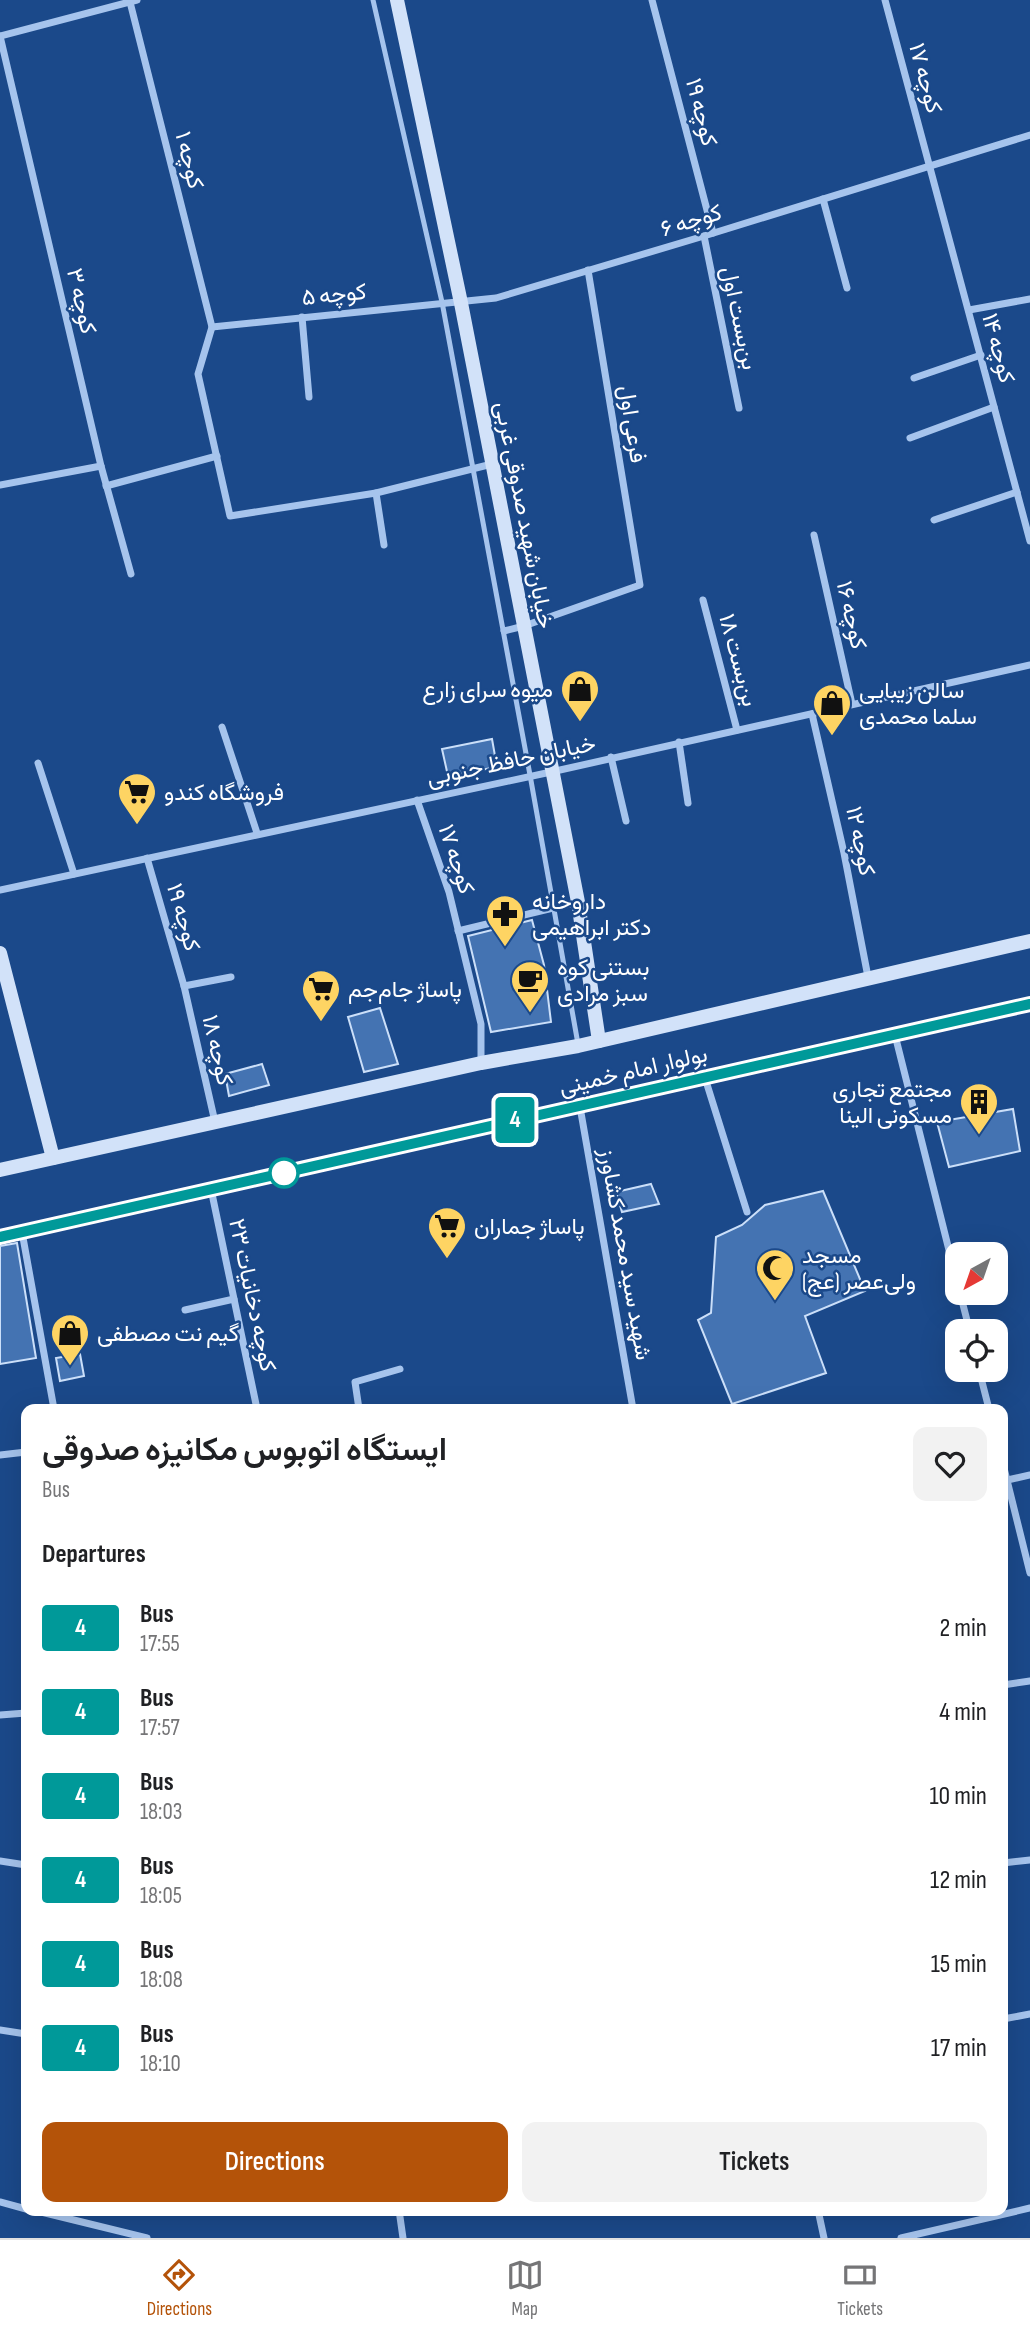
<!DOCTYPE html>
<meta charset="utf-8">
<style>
:root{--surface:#fff;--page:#f2f2f2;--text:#202124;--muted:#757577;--line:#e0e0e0;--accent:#b45309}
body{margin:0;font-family:"Sofia Sans Condensed",Vazirmatn,sans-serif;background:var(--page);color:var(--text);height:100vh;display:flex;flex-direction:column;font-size:26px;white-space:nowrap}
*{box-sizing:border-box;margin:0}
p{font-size:23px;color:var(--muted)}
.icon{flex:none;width:38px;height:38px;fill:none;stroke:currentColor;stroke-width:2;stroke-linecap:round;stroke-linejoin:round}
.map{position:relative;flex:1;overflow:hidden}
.sheet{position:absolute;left:21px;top:1404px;width:987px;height:812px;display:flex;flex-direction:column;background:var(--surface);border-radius:14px;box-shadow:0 7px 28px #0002}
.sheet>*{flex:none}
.badge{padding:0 14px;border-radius:5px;font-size:24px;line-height:46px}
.needle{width:46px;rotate:220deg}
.controls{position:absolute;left:945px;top:1242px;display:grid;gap:14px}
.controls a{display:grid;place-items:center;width:63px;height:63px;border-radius:14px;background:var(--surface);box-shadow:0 7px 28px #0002;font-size:35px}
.map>.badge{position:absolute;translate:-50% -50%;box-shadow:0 0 0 4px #fff}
h2{padding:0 21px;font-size:26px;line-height:63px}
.round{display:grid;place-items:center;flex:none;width:74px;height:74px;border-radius:14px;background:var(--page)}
.overview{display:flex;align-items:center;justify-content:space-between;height:119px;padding:0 21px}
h1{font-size:33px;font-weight:600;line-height:52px}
.primary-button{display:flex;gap:14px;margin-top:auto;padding:14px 21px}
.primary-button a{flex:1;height:80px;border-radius:14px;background:var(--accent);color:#fff;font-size:28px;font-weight:600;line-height:80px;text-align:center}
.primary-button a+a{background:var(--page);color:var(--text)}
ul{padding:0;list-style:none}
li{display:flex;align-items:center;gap:21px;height:84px;padding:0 21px}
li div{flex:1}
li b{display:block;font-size:26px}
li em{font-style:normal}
li .badge{min-width:77px;font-weight:700;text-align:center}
.menu{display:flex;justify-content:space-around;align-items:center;height:98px;border-top:2px solid var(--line);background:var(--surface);font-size:19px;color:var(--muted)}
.menu a{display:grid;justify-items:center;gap:4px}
.menu .on{color:var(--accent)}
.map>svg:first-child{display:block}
</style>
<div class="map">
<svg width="1030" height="2238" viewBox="0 0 1030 2238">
<rect width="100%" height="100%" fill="#1b498a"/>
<g fill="#4473b2" stroke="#cbdff9" stroke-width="2">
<path d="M492,739L497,767L448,776L442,749Z"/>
<path d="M532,920L544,965L551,1022L491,1032L468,936Z"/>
<path d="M380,1008L398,1064L364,1072L348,1017Z"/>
<path d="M262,1064L269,1085L229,1096L225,1074Z"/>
<path d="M1013,1109L1020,1151L949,1167L937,1122Z"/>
<path d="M651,1184L659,1204L622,1212L616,1192Z"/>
<path d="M823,1191L865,1291L805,1316L826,1373L732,1404L698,1320L711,1313L716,1237L742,1225L765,1205Z"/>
<path d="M17,1243L36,1358L0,1364V1246Z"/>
<path d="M80,1354L84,1376L60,1381L56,1358Z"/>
</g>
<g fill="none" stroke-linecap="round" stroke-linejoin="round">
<path stroke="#a6c4ed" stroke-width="5" d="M373,0L442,302L530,775L578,1044"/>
<g stroke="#a6c4ed" stroke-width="7">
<path d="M652,0L713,233"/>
<path d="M885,0L1030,541"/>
<path d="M130,2L212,327L198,374L230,516L376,493L492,464"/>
<path d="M0,36L101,466L131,574"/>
<path d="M0,36L137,0"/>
<path d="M823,199L847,288"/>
<path d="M704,236L739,408"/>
<path d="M969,310L1030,299"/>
<path d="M302,317L309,397"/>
<path d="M212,327L496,298L704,236L1030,135"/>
<path d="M914,378L981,355"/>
<path d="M910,438L994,407"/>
<path d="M0,485L101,466"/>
<path d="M106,486L217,456"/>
<path d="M376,493L384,545"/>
<path d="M934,520L1017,492"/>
<path d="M814,535L852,704"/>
<path d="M703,600L737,730"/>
<path d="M504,631L524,626L640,585L588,270"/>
<path d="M812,714L844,853L868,977"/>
<path d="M222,727L257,833"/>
<path d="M679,742L688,803"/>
<path d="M611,757L626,821"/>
<path d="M38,763L74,874"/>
<path d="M417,800L449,892L481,1024V1063"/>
<path d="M147,858L184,986L215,1122"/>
<path d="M0,890L551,772L1030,665"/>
<path d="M458,931L578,902"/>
<path d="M184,986L231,977"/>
<path d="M895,1035L957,1282"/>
<path d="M705,1078L747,1212"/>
<path d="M580,1107L633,1409"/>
<path d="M211,1189L257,1409"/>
<path d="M22,1232L54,1409"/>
<path d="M960,1293L970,1332"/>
<path d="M185,1310L234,1299"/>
<path d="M979,1370L989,1409"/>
<path d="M359,1409L355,1382L400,1369"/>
<path d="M0,1455L26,1452"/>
<path d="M1003,1464L1030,1573"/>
<path d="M1003,1481L1030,1475"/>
<path d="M1003,1685L1030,1681"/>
<path d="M0,1715L26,1713"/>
<path d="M0,1861L26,1865"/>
<path d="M1003,1863L1030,1860"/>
<path d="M1003,2019L1030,2014"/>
<path d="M0,2030L26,2034"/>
<path d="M0,2202L26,2209"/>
<path d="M33,2210L147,2238"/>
<path d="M399,2210L403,2238"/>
<path d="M818,2210L824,2238"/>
<path d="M901,2238L1030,2208"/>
</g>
<g stroke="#d2e2f9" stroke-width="14">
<path d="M397,0L461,303L578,902L599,1041"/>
<path d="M0,953L53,1158"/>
<path d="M0,1170L481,1063L578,1046L1030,941"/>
<path d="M0,1237L1030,1004"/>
</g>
</g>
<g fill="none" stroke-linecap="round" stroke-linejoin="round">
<defs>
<path id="line" d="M0,1237L1030,1004"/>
</defs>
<use href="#line" stroke="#fff" stroke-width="16"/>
<use href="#line" stroke="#099" stroke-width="10"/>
</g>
<defs>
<symbol id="shop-pin" viewBox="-11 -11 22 30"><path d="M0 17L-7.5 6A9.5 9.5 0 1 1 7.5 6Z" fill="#fed463" stroke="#1b498a"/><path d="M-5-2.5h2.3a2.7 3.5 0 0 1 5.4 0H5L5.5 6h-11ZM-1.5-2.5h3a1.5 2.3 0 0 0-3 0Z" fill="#111"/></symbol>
<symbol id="supermarket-pin" viewBox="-11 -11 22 30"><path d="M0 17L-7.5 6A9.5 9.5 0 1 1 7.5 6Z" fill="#fed463" stroke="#1b498a"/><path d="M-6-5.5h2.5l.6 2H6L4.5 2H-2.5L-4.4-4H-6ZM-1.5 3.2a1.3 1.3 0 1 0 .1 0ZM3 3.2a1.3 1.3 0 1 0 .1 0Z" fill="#111"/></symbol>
<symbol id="pharmacy-pin" viewBox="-11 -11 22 30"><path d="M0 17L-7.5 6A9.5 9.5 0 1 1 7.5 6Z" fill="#fed463" stroke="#1b498a"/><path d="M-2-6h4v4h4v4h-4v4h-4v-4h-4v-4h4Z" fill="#111"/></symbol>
<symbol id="cafe-pin" viewBox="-11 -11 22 30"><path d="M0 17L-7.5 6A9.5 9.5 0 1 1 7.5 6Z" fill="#fed463" stroke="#1b498a"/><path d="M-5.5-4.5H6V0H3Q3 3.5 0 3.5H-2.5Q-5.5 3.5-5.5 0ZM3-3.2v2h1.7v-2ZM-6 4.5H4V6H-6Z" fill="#111"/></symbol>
<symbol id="building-pin" viewBox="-11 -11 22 30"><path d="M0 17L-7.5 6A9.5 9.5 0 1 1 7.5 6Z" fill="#fed463" stroke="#1b498a"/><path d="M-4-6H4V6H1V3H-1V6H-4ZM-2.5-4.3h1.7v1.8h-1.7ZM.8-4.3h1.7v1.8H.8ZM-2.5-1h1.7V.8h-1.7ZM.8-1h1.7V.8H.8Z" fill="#111"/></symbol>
<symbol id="mosque-pin" viewBox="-11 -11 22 30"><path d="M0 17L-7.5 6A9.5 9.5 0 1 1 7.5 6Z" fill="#fed463" stroke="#1b498a"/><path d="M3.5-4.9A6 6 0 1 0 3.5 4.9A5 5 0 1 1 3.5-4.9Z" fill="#111"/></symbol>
</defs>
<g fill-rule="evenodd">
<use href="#shop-pin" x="558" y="667" width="44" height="60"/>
<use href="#shop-pin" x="810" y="681" width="44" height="60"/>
<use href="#supermarket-pin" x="115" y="770" width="44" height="60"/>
<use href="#pharmacy-pin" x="483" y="892" width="44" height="60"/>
<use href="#cafe-pin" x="508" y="958" width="44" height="60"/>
<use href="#supermarket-pin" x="299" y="967" width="44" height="60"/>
<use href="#building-pin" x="957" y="1080" width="44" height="60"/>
<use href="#supermarket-pin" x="425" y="1204" width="44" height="60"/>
<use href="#mosque-pin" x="753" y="1246" width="44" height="60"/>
<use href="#shop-pin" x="48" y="1311" width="44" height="60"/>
</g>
<circle fill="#fff" stroke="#099" stroke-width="3.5" cx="284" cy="1173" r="14"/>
<g text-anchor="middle" stroke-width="5" stroke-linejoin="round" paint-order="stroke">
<g font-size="23" fill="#fff" stroke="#1b498a">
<text transform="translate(926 78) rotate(75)" y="8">کوچه ۱۷</text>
<text transform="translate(702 112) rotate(76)" y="8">کوچه ۱۹</text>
<text transform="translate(190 160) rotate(76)" y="8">کوچه ۱</text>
<text transform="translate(691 220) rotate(-17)" y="8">کوچه ۶</text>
<text transform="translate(334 294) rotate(-6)" y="8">کوچه ۵</text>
<text transform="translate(82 301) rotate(77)" y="8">کوچه ۳</text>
<text transform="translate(740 318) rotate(78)" y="8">بن‌بست اول</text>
<text transform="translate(999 348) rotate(75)" y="8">کوچه ۱۴</text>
<text transform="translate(633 424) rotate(81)" y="8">فرعی اول</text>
<text transform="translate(525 515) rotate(79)" y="8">خیابان شهید صدوقی غربی</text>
<text transform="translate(852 615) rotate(77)" y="8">کوچه ۱۶</text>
<text transform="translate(739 660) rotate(75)" y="8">بن‌بست ۱۸</text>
<text transform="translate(511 760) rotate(-12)" y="8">خیابان حافظ جنوبی</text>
<text transform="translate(861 841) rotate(78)" y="8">کوچه ۱۲</text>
<text transform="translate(457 859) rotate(72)" y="8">کوچه ۱۷</text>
<text transform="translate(184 917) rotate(74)" y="8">کوچه ۱۹</text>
<text transform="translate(218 1050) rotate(77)" y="8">کوچه ۱۸</text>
<text transform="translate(633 1070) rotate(-13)" y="8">بولوار امام خمینی</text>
<text transform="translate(626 1254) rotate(80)" y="8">شهید سید محمد کشاورز</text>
<text transform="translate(253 1295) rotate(78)" y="8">کوچه دخانیات ۲۳</text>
</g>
<g font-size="23" fill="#fff" stroke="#1b498a" text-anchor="start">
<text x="553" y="697" text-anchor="end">میوه سرای زارع</text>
<text x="859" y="698">سالن زیبایی<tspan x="859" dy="26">سلما محمدی</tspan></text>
<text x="164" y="800">فروشگاه کندو</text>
<text x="532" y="909">داروخانه<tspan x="532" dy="26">دکتر ابراهیمی</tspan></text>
<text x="557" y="975">بستنی کوه<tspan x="557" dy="26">سبز مرادی</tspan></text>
<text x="348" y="997">پاساژ جام‌جم</text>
<text x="952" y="1097" text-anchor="end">مجتمع تجاری<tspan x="952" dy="26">مسکونی الینا</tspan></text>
<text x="474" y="1234">پاساژ جماران</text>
<text x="802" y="1263">مسجد<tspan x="802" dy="26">ولی‌عصر (عج)</tspan></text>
<text x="97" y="1341">گیم نت مصطفی</text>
</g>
</g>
</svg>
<div class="controls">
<a><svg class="needle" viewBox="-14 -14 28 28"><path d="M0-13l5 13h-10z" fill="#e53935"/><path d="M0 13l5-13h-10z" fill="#757577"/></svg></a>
<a><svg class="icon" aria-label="locate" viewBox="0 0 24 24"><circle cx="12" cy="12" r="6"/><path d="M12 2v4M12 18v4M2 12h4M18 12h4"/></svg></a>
</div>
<b class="badge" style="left:515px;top:1120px;background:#099;color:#fff">4</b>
<section class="sheet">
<div class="overview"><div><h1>ایستگاه اتوبوس مکانیزه صدوقی</h1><p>Bus</p></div><a class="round"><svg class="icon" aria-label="heart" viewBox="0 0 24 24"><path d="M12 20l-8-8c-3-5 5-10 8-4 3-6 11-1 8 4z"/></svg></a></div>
<h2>Departures</h2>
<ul>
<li><span class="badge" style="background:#099;color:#fff">4</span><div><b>Bus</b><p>17:55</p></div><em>2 min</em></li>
<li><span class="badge" style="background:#099;color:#fff">4</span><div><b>Bus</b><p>17:57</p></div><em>4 min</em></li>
<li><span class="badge" style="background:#099;color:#fff">4</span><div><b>Bus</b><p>18:03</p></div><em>10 min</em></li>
<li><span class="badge" style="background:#099;color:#fff">4</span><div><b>Bus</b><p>18:05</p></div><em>12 min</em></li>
<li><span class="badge" style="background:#099;color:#fff">4</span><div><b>Bus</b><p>18:08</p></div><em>15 min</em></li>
<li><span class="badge" style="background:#099;color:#fff">4</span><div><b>Bus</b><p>18:10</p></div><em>17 min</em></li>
</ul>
<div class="primary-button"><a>Directions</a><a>Tickets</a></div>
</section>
</div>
<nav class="menu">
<a class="on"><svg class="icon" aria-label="directions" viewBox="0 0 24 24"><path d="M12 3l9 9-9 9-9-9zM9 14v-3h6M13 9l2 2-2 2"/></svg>Directions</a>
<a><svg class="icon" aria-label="map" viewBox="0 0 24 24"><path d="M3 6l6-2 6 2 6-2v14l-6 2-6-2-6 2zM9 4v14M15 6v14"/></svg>Map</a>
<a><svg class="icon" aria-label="tickets" viewBox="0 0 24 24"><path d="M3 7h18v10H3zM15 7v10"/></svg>Tickets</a>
</nav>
